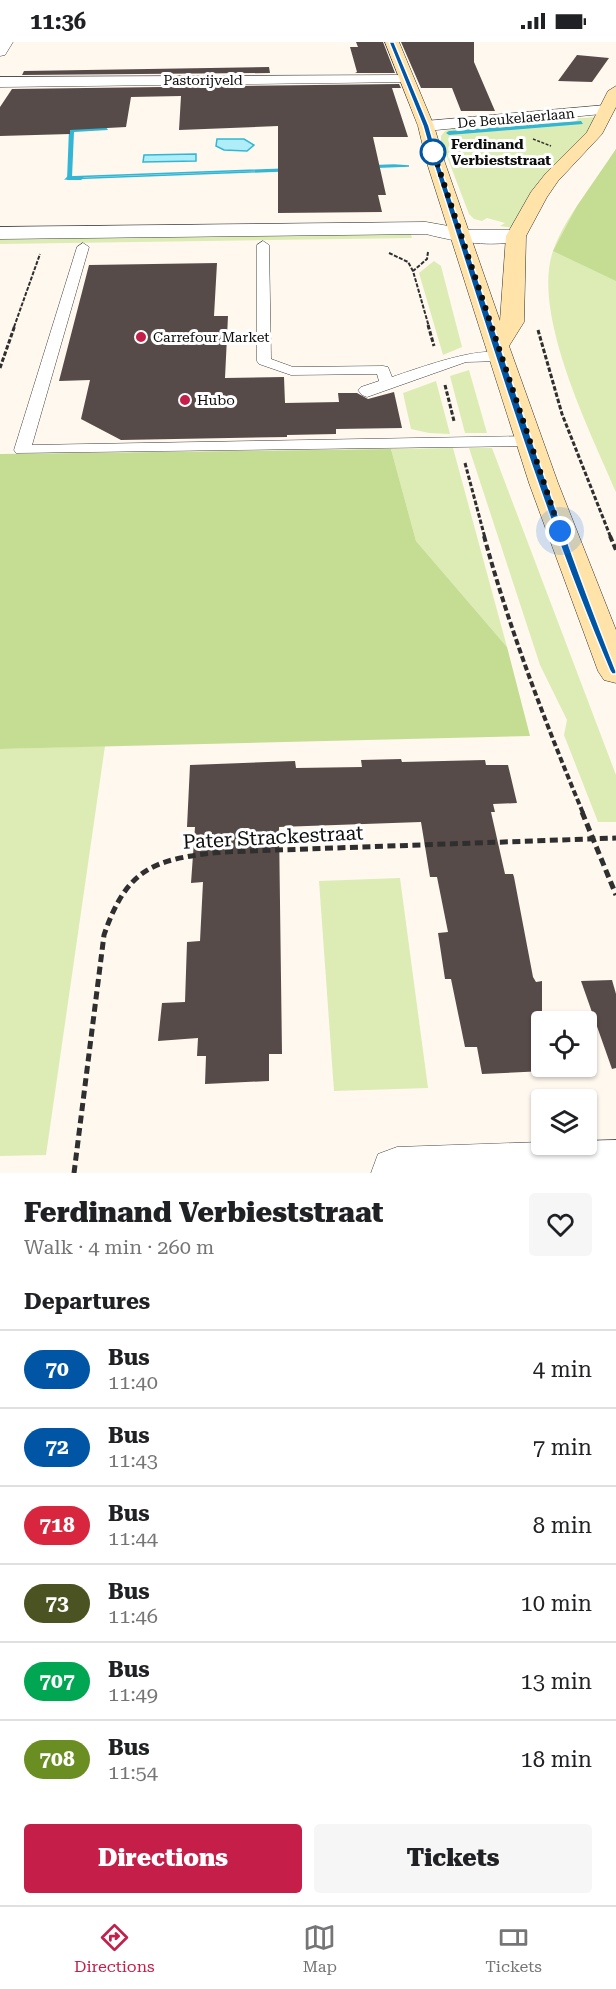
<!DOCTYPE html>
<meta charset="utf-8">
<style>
:root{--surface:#fff;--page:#f6f6f6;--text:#202124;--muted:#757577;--line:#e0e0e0;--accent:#c51e49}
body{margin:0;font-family:"Roboto Serif",serif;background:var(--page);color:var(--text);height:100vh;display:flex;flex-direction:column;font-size:22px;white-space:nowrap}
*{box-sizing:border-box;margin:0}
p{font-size:20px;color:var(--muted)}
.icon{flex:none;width:33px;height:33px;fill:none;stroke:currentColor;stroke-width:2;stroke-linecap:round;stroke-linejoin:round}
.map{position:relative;height:1131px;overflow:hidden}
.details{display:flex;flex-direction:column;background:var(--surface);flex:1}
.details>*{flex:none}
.badge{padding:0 12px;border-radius:20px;font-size:21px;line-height:39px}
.controls{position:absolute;left:531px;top:969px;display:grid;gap:12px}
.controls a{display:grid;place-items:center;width:66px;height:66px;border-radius:6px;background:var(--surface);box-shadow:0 2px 4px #0004;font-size:30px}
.you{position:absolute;width:30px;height:30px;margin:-15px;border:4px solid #fff;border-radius:50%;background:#1a73e8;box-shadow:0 0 0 9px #1a73e833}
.map>.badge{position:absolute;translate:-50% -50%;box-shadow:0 0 0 3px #fff}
h2{padding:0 24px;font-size:22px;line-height:54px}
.round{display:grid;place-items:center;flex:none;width:63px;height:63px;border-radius:6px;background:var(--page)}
.summary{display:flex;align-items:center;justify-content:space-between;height:102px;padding:0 24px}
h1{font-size:28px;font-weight:800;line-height:45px}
.cta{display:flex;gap:12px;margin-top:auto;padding:12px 24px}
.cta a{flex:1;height:69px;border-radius:6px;background:var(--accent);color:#fff;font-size:24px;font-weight:800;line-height:69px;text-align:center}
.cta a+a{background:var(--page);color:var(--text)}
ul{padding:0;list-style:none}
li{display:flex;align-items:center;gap:18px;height:78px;padding:0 24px;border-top:2px solid var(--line)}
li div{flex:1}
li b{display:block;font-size:22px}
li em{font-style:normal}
li .badge{min-width:66px;font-weight:700;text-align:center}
.status{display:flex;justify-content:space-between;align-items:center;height:42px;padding:0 30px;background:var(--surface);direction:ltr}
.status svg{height:16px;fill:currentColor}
.tabs{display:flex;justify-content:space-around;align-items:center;height:84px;border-top:2px solid var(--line);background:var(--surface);font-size:16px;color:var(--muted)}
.tabs a{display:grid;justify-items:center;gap:3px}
.tabs .on{color:var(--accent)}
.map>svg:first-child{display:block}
</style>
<div class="status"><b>11:36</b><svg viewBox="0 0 49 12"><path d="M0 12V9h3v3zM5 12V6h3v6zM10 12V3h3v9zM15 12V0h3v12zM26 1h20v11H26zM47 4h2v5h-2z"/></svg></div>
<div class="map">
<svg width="616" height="1131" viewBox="0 0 616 1131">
<rect width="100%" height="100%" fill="#fff8ee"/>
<g fill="#ddecb5">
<path d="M596,75L598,77L514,186L500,184L505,181L487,176L482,179L474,177L469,172L441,99V94L445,89L454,86Z"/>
<path d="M616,107V450C591,391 531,272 553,209C566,172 596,141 616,107Z"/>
<path d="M410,189L412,196L0,202V195Z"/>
<path d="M434,219L441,224L462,305L443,313L419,231Z"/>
<path d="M469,328L487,391H465L450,334Z"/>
<path d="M436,339L450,392L429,391L411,387L403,351Z"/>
<path d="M453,406L507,605L416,499L391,407Z"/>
<path d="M469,406H492L616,733V780H598L564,693L567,678L540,623Z"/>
<path d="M105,704L46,1113L0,1114V707Z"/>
<path d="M400,836L428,1046L334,1049L319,839Z"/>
</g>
<g fill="#c4dd93">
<path d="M616,107V239L553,209L577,164Z"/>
<path d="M391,407L416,499L507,605L530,694L0,707V412Z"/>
</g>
<g fill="#afedf9" stroke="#32b6d4" stroke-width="1.5">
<path d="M217,97H244L254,103L247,109L224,108L216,104Z"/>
<path d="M196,112V119L143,120L144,113Z"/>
<path d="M394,123L409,124L66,137L68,135Z"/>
</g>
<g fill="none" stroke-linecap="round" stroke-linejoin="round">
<g fill="#32b6d4" fill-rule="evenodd">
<path d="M581,79L583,82L449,93L446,91L449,89Z"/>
<path d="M106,85L108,88L74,90L72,135L81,134L84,136L81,138H67L69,87Z"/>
</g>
</g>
<g fill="#574b49">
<path d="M356,0H383L395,31H355L357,30L350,5H358Z"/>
<path d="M401,0H474V20L495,69H461L452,46H421Z"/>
<path d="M577,13L609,16L592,40L558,39Z"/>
<path d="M269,25L270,31L22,33L24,29Z"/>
<path d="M399,42L401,46H392L408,95H373L386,153H378L382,170L278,171V84L179,88L181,54L131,55L126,85L70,88V92L0,94V65L12,47Z"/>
<path d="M217,221L214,274H228L225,336L284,335L285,361L339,360L338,351H357L368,357L394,350L402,386L336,387V392L287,393V395L121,398L81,377L90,338L59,339L89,223Z"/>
<path d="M401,717L402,720L485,718L486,723H508L517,761L493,762L495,770H491L505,832H513L514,835L533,935L536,940L542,939V1024H544L545,1029L482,1032L477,1005H465L451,937H445L438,891L448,890L437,835H430L421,780L279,785L282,1012H269V1039L205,1042L206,1014H197L198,996L158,999L162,961L185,960L187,900L200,899L203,840L191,841L195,785H187L190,723L295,719L296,726L362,725L361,718Z"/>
<path d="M612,938L616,952V1026L612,1027L581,939Z"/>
</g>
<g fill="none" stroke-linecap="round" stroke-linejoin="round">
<defs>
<g id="service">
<path d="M263,199L269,203L271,317L293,325L383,324L388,325L392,335C414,328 492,298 508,315L501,319L466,320L367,355L362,353L358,348L361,345L379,339L377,332L291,333L259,322L257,319V203Z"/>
<path d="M83,201L89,205L32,403L529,394L537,399L529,404L16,411L14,408L77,205Z"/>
</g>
<g id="minor">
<path d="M0,0H13L5,13L0,14Z"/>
<path d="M407,33L412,34L414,37L412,40L0,45V35Z"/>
<path d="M606,63L612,65L614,68L612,71L426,89L418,84L426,79Z"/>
<path d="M426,180L471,188H516L523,190L526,194L523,198C492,206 457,200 426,192L0,197V185Z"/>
<path d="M616,1098V1131H371L378,1112L397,1105L542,1100V1102H586V1099Z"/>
</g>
<path id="secondary" d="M385,0H399L434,84L445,121L500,279L506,194L531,150L546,131L587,90L608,49L616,44V65L602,92L558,139L547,155L526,194L524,280L509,304L558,441L616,588V641L604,638L598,629L529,441L427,121L418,84Z"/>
</defs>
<use href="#service" stroke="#404040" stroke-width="1"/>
<use href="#minor" stroke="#404040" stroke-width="1"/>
<use href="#secondary" stroke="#2f2f2f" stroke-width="1"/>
<path stroke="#2f2f2f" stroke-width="1.5" stroke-dasharray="3 1.5" stroke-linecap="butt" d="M533,97L551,104"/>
<g stroke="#2f2f2f" stroke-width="2" stroke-dasharray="4 1.5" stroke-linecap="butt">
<path d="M428,210L427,217L413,229L429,285"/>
<path d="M389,211L408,220L413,229"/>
<path d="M14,285L40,212"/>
</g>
<g stroke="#2f2f2f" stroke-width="3" stroke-dasharray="4.5 2" stroke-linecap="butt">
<path d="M428,283L434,304"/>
<path d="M538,288L562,372L611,496"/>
<path d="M0,326L15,283"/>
<path d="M445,343L454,379"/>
<path d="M465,421L485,496"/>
</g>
<g stroke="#2f2f2f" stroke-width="4" stroke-dasharray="6 3" stroke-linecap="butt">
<path d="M484,494C510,589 545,680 583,771"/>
<path d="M610,494L616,508"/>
</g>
<g stroke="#2f2f2f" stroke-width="5" stroke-dasharray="8 4.5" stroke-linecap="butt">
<path d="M582,770L616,853"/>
<path d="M74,1131L104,893C127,825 155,817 222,810L616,796"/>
</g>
<use href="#service" fill="#fff" fill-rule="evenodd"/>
<use href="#minor" fill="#fff" fill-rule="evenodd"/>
<use href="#secondary" fill="#ffe3a9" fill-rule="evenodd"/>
</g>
<path fill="#0056a4" stroke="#fff" stroke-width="1.5" d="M389,0H394L429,84L440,123C497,293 551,464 616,629V632H612L610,629C540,464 489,293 434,123L423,84Z"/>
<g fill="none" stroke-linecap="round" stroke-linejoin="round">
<path stroke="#0d0d0d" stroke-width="6" stroke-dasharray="0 10.8" d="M433,110L432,106L560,489"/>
</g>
<circle fill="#fff" stroke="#0056a4" stroke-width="3" cx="433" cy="110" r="12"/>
<g fill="#c51e49" stroke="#fff" stroke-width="2">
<circle cx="141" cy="295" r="6"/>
<circle cx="185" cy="358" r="6"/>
</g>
<g text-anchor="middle" stroke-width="6" stroke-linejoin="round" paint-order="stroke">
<g font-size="14" fill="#0d0d0d" stroke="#fff">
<text x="203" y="43">Pastorijveld</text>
<text transform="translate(516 76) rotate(-5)" y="5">De Beukelaerlaan</text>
</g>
<g font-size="14" font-weight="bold" fill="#0d0d0d" stroke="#fff" text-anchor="start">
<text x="451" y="107">Ferdinand<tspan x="451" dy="16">Verbieststraat</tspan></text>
</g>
<g font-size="14" fill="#0d0d0d" stroke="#fff" text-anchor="start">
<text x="153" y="300">Carrefour Market</text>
<text x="197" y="363">Hubo</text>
</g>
<g font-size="20" fill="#0d0d0d" stroke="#fff">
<text transform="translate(273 795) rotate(-3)" y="7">Pater Strackestraat</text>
</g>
</g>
</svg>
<div class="controls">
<a><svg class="icon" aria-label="locate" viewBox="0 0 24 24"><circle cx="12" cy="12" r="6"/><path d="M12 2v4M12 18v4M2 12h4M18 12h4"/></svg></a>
<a><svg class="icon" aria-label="layers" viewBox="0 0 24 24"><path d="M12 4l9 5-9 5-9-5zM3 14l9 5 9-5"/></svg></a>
</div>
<div class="you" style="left:560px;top:489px"></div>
</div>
<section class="details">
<div class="summary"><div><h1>Ferdinand Verbieststraat</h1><p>Walk · 4 min · 260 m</p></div><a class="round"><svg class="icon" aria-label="heart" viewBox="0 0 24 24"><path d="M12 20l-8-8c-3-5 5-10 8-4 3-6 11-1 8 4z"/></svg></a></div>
<h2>Departures</h2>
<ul>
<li><span class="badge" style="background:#0056a4;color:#fff">70</span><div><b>Bus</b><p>11:40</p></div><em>4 min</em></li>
<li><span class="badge" style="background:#0056a4;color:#fff">72</span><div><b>Bus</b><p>11:43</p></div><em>7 min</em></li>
<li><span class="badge" style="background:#d7263d;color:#fff">718</span><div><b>Bus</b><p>11:44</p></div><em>8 min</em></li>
<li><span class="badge" style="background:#4a5321;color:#fff">73</span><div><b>Bus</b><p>11:46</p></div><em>10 min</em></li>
<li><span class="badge" style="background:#00a651;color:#fff">707</span><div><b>Bus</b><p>11:49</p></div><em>13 min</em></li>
<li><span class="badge" style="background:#6b8e23;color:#fff">708</span><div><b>Bus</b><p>11:54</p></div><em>18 min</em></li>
</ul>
<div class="cta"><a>Directions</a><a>Tickets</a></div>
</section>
<nav class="tabs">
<a class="on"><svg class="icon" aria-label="directions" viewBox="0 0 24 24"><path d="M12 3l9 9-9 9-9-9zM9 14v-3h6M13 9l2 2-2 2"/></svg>Directions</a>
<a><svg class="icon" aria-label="map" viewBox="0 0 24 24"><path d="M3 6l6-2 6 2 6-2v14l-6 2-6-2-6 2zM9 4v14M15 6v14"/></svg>Map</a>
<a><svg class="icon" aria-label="tickets" viewBox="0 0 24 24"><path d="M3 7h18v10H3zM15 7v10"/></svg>Tickets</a>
</nav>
